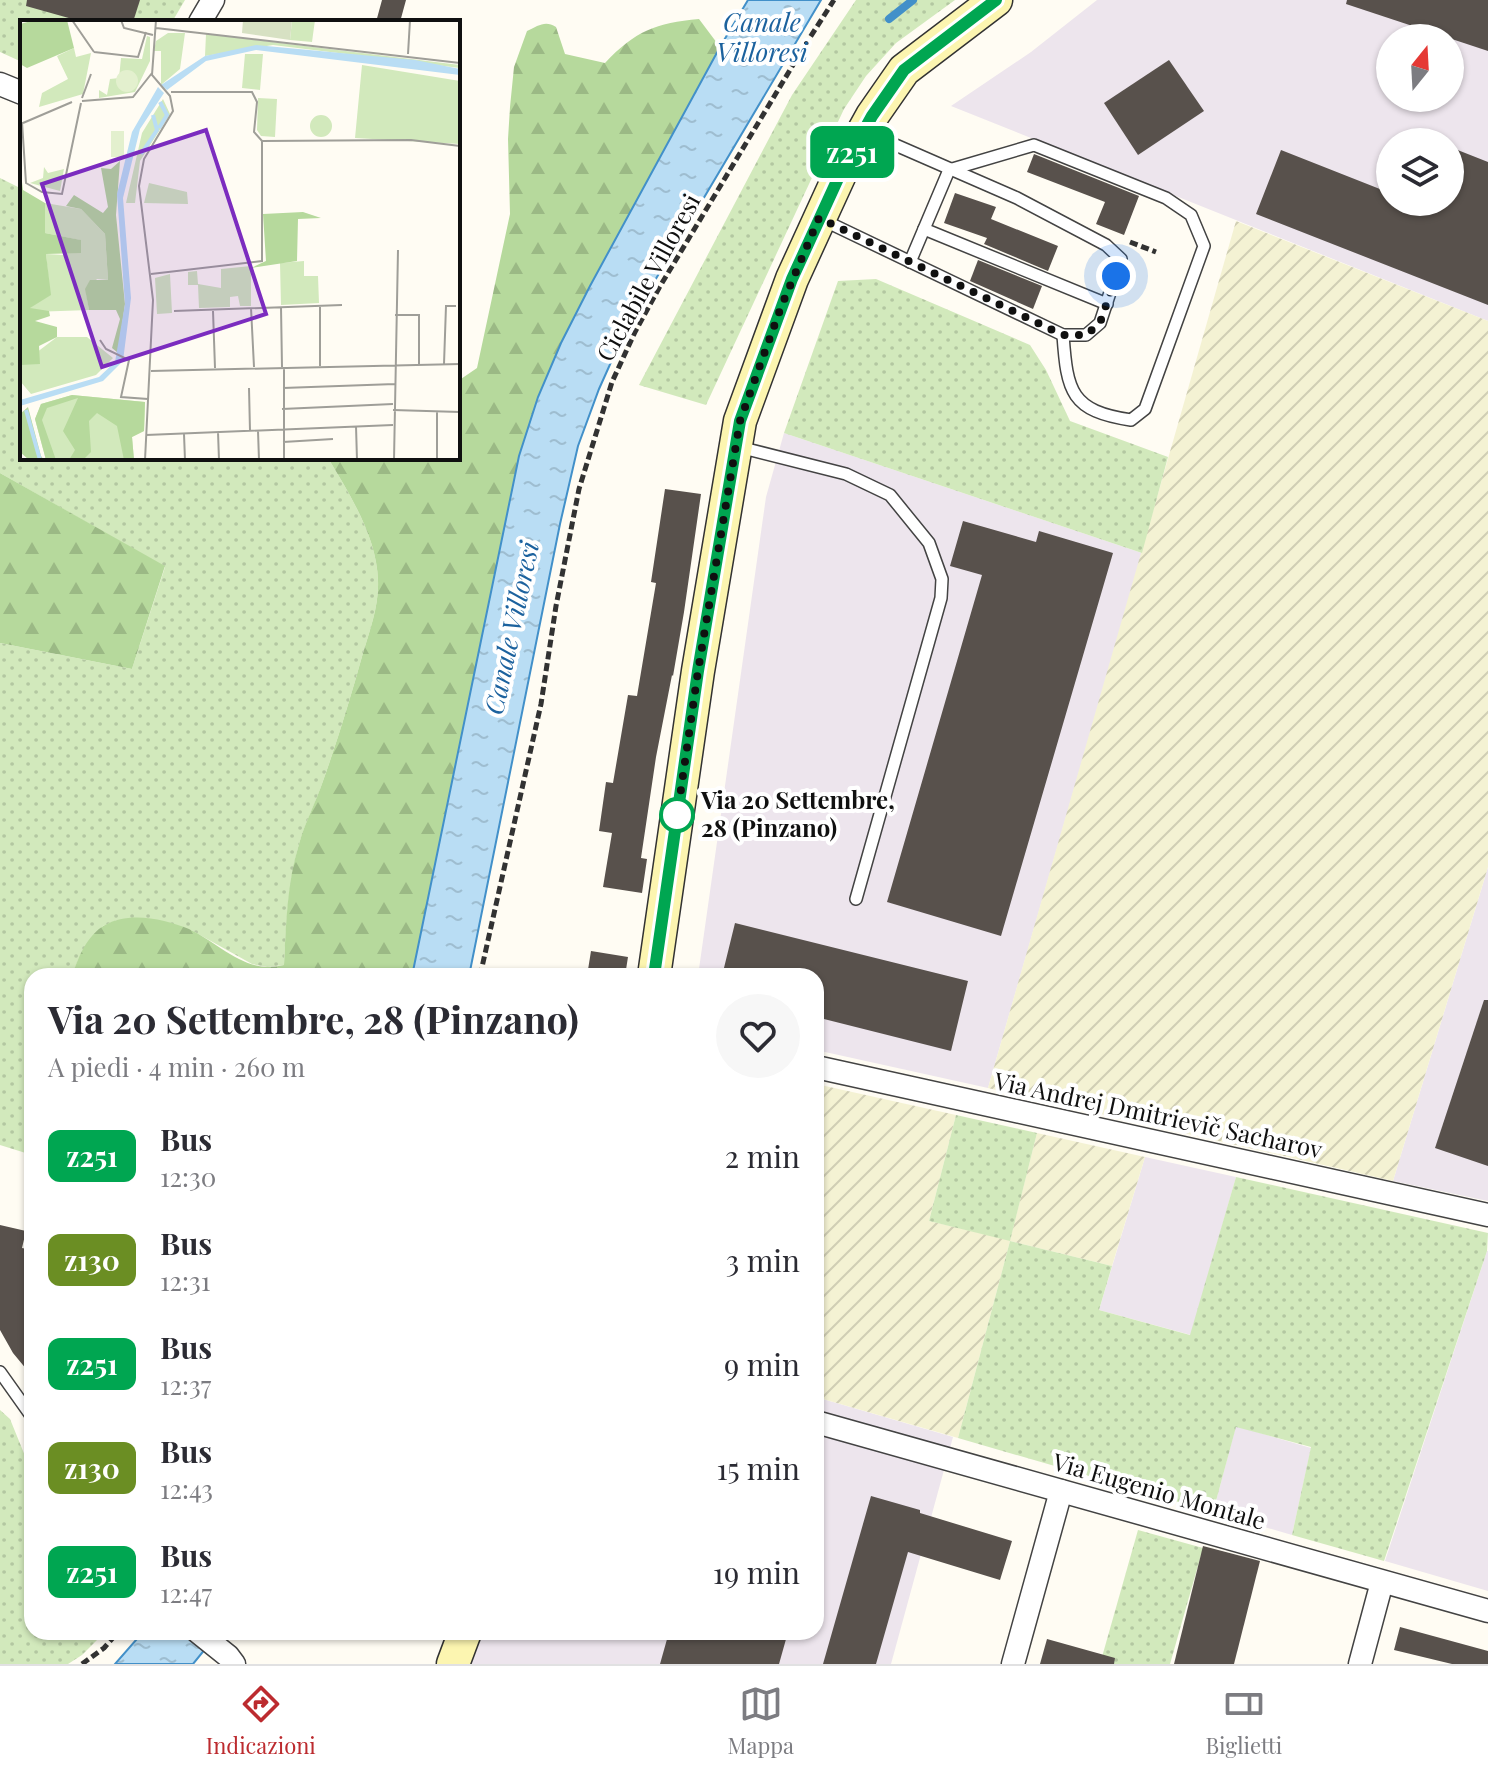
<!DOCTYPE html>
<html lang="it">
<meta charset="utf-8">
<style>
:root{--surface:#fff;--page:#f7f7f7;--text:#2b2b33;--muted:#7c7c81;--line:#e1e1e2;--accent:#bc2b2f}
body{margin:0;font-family:"Playfair Display",serif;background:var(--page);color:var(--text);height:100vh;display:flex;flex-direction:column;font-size:30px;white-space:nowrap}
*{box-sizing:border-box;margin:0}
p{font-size:26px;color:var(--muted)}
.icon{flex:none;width:44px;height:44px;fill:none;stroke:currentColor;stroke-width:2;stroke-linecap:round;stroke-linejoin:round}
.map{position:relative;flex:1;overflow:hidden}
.details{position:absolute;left:24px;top:968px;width:800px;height:672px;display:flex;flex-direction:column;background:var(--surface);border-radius:24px;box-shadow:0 2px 6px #0004}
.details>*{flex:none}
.badge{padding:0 16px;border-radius:12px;font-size:28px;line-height:52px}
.needle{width:52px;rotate:18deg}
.tools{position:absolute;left:1376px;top:24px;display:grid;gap:16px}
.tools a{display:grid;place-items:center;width:88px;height:88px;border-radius:50%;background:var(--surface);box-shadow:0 2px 6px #0004;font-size:40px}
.you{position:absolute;width:40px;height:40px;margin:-20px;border:6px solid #fff;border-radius:50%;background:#1a73e8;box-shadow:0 0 0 12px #1a73e833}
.map>.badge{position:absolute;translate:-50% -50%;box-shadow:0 0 0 4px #fff}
.round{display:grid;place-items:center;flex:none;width:84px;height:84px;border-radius:42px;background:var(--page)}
.summary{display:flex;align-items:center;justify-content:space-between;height:136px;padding:0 24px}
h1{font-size:38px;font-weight:700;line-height:60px}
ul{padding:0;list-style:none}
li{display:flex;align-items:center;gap:24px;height:104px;padding:0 24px}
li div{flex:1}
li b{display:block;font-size:30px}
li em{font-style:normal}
li .badge{min-width:88px;font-weight:700;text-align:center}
.menu{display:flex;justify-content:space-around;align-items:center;height:112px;border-top:2px solid var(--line);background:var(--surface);font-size:22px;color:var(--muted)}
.menu a{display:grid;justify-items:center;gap:4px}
.menu .on{color:var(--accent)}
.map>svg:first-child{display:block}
</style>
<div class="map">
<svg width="1488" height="1664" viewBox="0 0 1488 1664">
<defs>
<pattern id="farmland-furrows" width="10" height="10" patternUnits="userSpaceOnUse" patternTransform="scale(2)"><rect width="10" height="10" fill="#f4f2d3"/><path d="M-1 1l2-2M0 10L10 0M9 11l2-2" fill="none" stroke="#d0ceb4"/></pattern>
<pattern id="green-dots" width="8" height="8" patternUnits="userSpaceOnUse" patternTransform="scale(2)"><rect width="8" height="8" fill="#d2e9bc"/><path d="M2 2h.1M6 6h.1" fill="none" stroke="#b3c7a1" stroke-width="1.8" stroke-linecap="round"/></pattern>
<pattern id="forest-firs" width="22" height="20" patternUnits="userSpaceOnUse" patternTransform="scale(2)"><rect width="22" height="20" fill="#b6d99c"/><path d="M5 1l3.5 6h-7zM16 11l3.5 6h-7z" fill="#9bb985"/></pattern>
<pattern id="water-ripples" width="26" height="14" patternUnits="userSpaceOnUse" patternTransform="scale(2)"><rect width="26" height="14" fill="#b9ddf4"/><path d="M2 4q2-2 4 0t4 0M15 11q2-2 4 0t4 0" fill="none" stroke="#9ebdd0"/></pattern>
</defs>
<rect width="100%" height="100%" fill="#fffcf3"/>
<g fill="#ede5ed" fill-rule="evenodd">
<path d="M1097,0H1488V321L951,106L1031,52ZM1390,38H1450V98H1390ZM1390,142H1450V202H1390Z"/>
<path d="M784,433L1142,553L988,1088L816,1050V976H698L766,497Z"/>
<path d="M1488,867V1201L1393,1181Z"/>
<path d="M1145,1157L1236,1177L1191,1335L1099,1310Z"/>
<path d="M1487,1251H1488V1591L1385,1561Z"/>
<path d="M816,1397L953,1437L891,1664H462L473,1632H816Z"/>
<path d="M1236,1426L1311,1448L1292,1535L1213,1512Z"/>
</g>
<g fill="url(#farmland-furrows)">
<path d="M1236,221L1488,321V867L1393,1181L988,1088Z"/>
<path d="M816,1084L956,1115L929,1221L1010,1240L1037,1133L1145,1157L1112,1266L1010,1241L958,1438L816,1397Z"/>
</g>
<g fill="url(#green-dots)">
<path d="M0,0H185L172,22H22V62L0,52Z"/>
<path d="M856,0H955L896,43L866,76L844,109L706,405L639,385L792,95Z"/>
<path d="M0,178L22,189V458H328C350,495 377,537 378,581C379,605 370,630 363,653C351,696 338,739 323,781C316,802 305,823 299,844C288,883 286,925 284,965L267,967L252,964L191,930L117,920L103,926L89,941L78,960L72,976H32V1155L0,1145V643L132,669L165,567L0,473Z"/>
<path d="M876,279L1030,345L1046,370L1070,421L1168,457L1142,553L784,433L838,281Z"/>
<path d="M956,1115L1037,1133L1010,1241L1112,1266L1099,1310L1190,1335L1236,1177L1488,1233L1487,1251L1384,1561L1292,1535L1311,1447L1236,1427L1213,1512L958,1438L1010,1241L929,1221Z"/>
<path d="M0,1410L10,1419L32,1473V1632H105L82,1655L68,1664H0Z"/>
<path d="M1138,1530L1203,1548L1170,1664H1100Z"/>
</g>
<g fill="url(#forest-firs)">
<path d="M699,19L720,47L590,286L519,456L412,976H72C78,958 87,935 105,925C129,911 165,919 189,929C213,940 239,966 266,967C272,967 279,966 284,965C286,924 287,883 299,844C305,822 316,802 323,781C338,739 351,696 363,653C370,630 379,605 378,581C377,537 350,495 328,458H458V381L477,368L510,214L508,139L510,107L514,67L527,31C538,26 545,20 556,27L565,54L605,63C635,31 656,23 699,19Z"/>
<path d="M0,473L165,566L132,669L0,643Z"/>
</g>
<g fill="url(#water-ripples)" stroke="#4290c9" stroke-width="2">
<path d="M748,0H821L625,331L599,389L578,446L560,524L469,976H412L519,456L538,397L561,343L590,286L720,47Z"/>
<path d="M143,1632H219L193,1664H115Z"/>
</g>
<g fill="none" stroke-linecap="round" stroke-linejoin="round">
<path stroke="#4290c9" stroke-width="8" d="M889,19L913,0"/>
</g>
<g fill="#58514c">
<path d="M27,0H140L133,22H83L26,6Z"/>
<path d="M382,0H406L400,22H376Z"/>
<path d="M1347,0H1488V51L1346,4Z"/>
<path d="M1169,60L1204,111L1138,155L1104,103Z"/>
<path d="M1450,147L1488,162V305L1256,214L1281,150L1390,193V202H1450Z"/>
<path d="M1034,154L1139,196L1124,235L1096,224L1105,202L1027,172Z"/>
<path d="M955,193L996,207L991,219L1058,246L1048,271L984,244L987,238L944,223Z"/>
<path d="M978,260L1042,286L1033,309L970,281Z"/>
<path d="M665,489L701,494L684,612L673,676L672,675L656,757L641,858L647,859L642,893L603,887L612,833L599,831L606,782L613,783L628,695L637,696L656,583L651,582Z"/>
<path d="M963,521L1036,542L1039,531L1113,553L1001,936L887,902L982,575L950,566Z"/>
<path d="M735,923L968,981L951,1051L816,1017V976H722Z"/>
<path d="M591,951L628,957L625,976H587Z"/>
<path d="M1484,1000H1488V1166L1435,1148Z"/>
<path d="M0,1225L26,1231L22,1248L32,1250V1268L26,1296L32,1297V1376L13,1353L0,1330Z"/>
<path d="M871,1496L920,1510V1513L1012,1541L1000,1580L908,1552L876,1664H823Z"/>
<path d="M1203,1546L1260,1561L1234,1664H1174Z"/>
<path d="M1400,1627L1488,1651V1664H1452L1394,1650Z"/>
<path d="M669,1632H788L779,1664H660Z"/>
<path d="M1047,1639L1115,1658L1114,1664H1040Z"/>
</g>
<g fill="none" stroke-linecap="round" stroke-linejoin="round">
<defs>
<g id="lane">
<path d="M823,220L1063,335H1086L1100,323L1121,259L1106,245L1017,198L868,133"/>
<path d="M924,229L1107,304"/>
<path d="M910,262L949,170L1034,145L1166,198L1191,215L1204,246L1145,409L1131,420C1071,411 1067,392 1063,335"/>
<path d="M739,447L846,474L890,495L929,543L942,579L941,598L856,899"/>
<path d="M0,1372L32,1417"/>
</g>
<g id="street">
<path d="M200,22L213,0"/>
<path d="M0,84L22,93"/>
<path d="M816,1067L1488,1215"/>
<path d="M816,1422L1488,1611"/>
<path d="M198,1632L228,1656L234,1664"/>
<path d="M1013,1664L1061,1491"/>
<path d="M1360,1664L1382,1582"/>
</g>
<g id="secondary">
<path d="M654,976L698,671L740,421L792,279L841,172L872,116L904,70L996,0"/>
<path d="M453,1664L465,1632"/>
</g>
</defs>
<use href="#lane" stroke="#434343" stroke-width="14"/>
<use href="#street" stroke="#434343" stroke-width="25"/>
<use href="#secondary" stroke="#323232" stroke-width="35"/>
<g stroke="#323232" stroke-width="5" stroke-dasharray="8 4" stroke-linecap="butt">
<path d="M1130,242L1156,252"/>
<path d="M480,976L541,704L556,606L579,489L612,382L635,332L659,288L802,50L834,0"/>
<path d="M82,1664L104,1648L118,1632"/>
</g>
<use href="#lane" stroke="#fff" stroke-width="11"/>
<use href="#street" stroke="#fff" stroke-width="22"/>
<use href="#secondary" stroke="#fcf5b0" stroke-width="32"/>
</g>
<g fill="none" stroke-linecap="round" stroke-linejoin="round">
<defs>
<path id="line" d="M654,976L698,671L740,421L792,279L841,172L872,116L904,70L996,0"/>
</defs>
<use href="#line" stroke="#fff" stroke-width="18"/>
<use href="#line" stroke="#00a651" stroke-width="12"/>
<path stroke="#101010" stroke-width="8" stroke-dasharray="0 14.4" d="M677,815L676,824L698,671L740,421L781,307L819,218L1063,335H1086L1100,323L1116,276"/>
</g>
<circle fill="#fff" stroke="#00a651" stroke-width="4" cx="677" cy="815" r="16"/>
<g text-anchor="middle" stroke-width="8" stroke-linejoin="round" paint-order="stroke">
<g font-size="24" fill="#101010" stroke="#fff">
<text transform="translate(649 278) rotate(-61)" y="8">Ciclabile Villoresi</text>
<text transform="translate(1158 1116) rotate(12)" y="8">Via Andrej Dmitrievič Sacharov</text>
<text transform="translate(1159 1492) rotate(16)" y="8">Via Eugenio Montale</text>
</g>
<g font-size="24" font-weight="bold" fill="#101010" stroke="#fff" text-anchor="start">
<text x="701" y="809">Via 20 Settembre,<tspan x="701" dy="28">28 (Pinzano)</tspan></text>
</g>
<g font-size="26" font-style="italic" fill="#1c629e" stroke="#fff">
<text x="762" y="32">Canale<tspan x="762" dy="30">Villoresi</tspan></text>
<text transform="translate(512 628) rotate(-78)" y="9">Canale Villoresi</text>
</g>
</g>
<g transform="translate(20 20)">
<rect width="440" height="440" fill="#fffcf3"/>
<path d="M272,0H295L292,22L270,20ZM148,13H165L160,49L141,65V31H134L136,21ZM186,14L440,45V48L253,25L185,36ZM127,16L130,17V41L115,72L79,78V70L87,75L90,59L99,58L101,38L122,39ZM54,28L56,37L71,33L63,74L19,87L22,73L48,59L37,36ZM225,34H243L240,70L222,68ZM342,45L440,61V124L335,118ZM238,78L257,79L255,117L241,116L237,110ZM143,79L150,94L120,141L115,183H106L122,113ZM290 106a11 11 0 1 1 22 0a11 11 0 1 1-22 0ZM24,147L28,153L44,149L40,171L10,163L23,158ZM129,163L167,172L168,184L124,183ZM25,183L61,189L85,214L88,260L77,259L66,272L69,290L12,292L10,287L30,275L26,234L44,235L60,220L25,213ZM284,241V256H298L299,283L261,285L260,243ZM231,246V286H220L218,276L210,277V287L179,288L178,265H168V252L177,251L178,264L201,268V249ZM150,254L152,293L137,294L135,258ZM37,317H67L93,338L76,355L11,374L0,361V345ZM52,375L125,382L124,411L112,417L114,440H26L15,399L21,384Z" fill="#d2e9bc"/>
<path d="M15,0H47L54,28L7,48L0,44V4ZM100,141L96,195L105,284L98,333L92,328L100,299L96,290H69L65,269L70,260H88L85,214L61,189L46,186L54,175L83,193L88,187L81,148L91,149ZM0,146L3,170L25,183V213L61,220V233L26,234L31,275L10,288L29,291L30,296L15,301L37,307V317L19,326L20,344L0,345ZM283,192L301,198L278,199L277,241L231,248L246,241L243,194ZM52,375L125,382L124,411L112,417L114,440H104L97,406L77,393L69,401L71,432L63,440H49L55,430L43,411L58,378L27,388L22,400L36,440H26L15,399L21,384ZM8,387L21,436L24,440H9L0,432V394Z" fill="#b6d99c"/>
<path d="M223,0H272L270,20L222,13Z" fill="#d7e1c3"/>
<path d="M96 61a11 11 0 1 1 22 0a11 11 0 1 1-22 0ZM91,111H104V137H91Z" fill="#e3f0ce"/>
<path d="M236,25L395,40L440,49V55L236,30L186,41L147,70L141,65L185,36ZM138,67L144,73L120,109L103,178L111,278L103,341L83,361L0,386V380L79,357L95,342L105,284L97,174L112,112Z" fill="#b9ddf4"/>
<path fill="none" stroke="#b9ddf4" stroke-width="4" d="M139,108L147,95L140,82M121,134L137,110L133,95M6,390L20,440"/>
<path fill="none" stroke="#9f9e98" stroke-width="2" d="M52,0L74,32M101,0L104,8L133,15M136,8L440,43M74,32L118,37L126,12M388,34L390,0M151,72H232L237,82L234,112L242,121L391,120L440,126M62,78L71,54M62,81L113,77L132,53M2,102L6,163L22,172L42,174L61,83M3,103L52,82M131,254L242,241V121M300,286V346M261,287L262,347M231,288L234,347M154,291L322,285M193,291L195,348M375,295H399V345M80,320L86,329L109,340L101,377L128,379M424,344L426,286H436M131,351L440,344M229,368L230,411M263,368L375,364M262,389L373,384M373,390L440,392M336,406L337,440M238,411L239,440M198,412L199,440M164,414L165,440M126,415L373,405M263,422L313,419M125,440L133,280L119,166L124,139L153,91L150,76L132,55L136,0M264,440V347M374,440L378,230M417,440V391"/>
<path fill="#7b2cbf" fill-opacity="0.15" stroke="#7b2cbf" stroke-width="4" d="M186,110L246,294L82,347L22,164Z"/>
<rect width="440" height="440" fill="none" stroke="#101010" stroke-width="4"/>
</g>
</svg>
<div class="tools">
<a><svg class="needle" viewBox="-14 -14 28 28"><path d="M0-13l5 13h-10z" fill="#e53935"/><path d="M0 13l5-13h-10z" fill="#7c7c81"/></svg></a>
<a><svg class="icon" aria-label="layers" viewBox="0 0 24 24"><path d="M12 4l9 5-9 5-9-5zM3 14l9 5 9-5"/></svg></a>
</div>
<div class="you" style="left:1116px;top:276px"></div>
<b class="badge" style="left:852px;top:152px;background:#00a651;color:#fff">z251</b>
<section class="details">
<div class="summary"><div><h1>Via 20 Settembre, 28 (Pinzano)</h1><p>A piedi · 4 min · 260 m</p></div><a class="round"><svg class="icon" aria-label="heart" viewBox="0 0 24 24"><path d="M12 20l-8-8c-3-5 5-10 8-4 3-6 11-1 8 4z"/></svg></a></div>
<ul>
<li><span class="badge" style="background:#00a651;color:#fff">z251</span><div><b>Bus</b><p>12:30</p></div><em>2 min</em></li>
<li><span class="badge" style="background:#6b8e23;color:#fff">z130</span><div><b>Bus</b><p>12:31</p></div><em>3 min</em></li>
<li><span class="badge" style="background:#00a651;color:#fff">z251</span><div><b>Bus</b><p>12:37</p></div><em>9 min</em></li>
<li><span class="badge" style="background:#6b8e23;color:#fff">z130</span><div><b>Bus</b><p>12:43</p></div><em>15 min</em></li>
<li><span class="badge" style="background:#00a651;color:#fff">z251</span><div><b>Bus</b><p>12:47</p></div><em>19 min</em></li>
</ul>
</section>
</div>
<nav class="menu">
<a class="on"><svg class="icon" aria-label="directions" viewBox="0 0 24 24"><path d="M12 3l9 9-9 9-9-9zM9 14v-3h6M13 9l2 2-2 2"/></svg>Indicazioni</a>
<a><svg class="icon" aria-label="map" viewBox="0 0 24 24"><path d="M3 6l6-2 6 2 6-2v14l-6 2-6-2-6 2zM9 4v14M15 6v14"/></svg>Mappa</a>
<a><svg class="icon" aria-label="tickets" viewBox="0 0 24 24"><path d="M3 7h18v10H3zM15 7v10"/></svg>Biglietti</a>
</nav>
